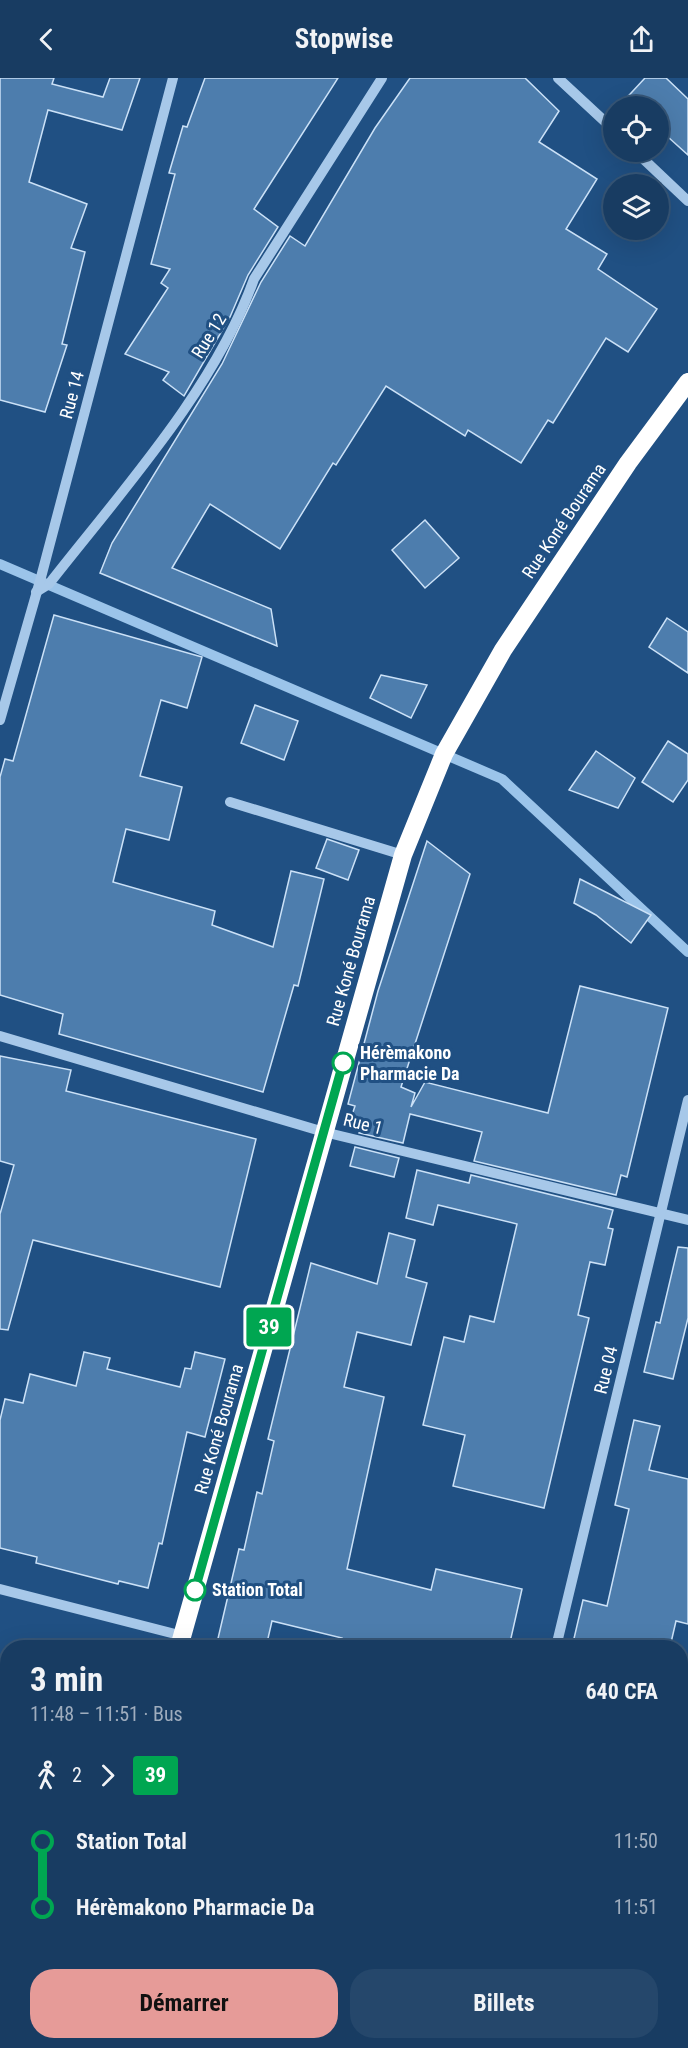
<!DOCTYPE html>
<html lang="fr">
<meta charset="utf-8">
<style>
:root{--surface:#183c62;--page:#25476b;--text:#f1f3f6;--muted:#9fadbe;--line:#365677;--accent:#e69b98}
body{margin:0;font-family:"Roboto Condensed",sans-serif;background:var(--page);color:var(--text);height:100vh;display:flex;flex-direction:column;font-size:22px;white-space:nowrap}
*{box-sizing:border-box;margin:0}
p{font-size:20px;color:var(--muted)}
.icon{flex:none;width:33px;height:33px;fill:none;stroke:currentColor;stroke-width:2;stroke-linecap:round;stroke-linejoin:round}
.map{position:relative;flex:1;overflow:hidden}
.sheet{position:absolute;left:0px;top:1562px;width:688px;height:410px;display:flex;flex-direction:column;background:var(--surface);border-radius:24px 24px 0 0;box-shadow:0 6px 24px #0002,0 0 0 2px var(--line)}
.sheet>*{flex:none}
.badge{padding:0 12px;border-radius:4px;font-size:21px;line-height:39px}
.buttons{position:absolute;left:603px;top:18px;display:grid;gap:12px}
.buttons a{display:grid;place-items:center;width:66px;height:66px;border-radius:50%;background:var(--surface);box-shadow:0 6px 24px #0002,0 0 0 2px var(--line);font-size:30px}
.map>.badge{position:absolute;translate:-50% -50%;box-shadow:0 0 0 3px #fff}
.legs{display:flex;align-items:center;gap:9px;height:66px;padding:0 30px;font-size:20px}
.legs p{margin-inline-start:auto}
.head{display:flex;align-items:center;justify-content:space-between;height:102px;padding:0 30px}
h1{font-size:33px;font-weight:700;line-height:45px}
.cta{display:flex;gap:12px;margin-top:auto;padding:12px 30px}
.cta a{flex:1;height:69px;border-radius:24px;background:var(--accent);color:#111;font-size:24px;font-weight:700;line-height:69px;text-align:center}
.cta a+a{background:var(--page);color:var(--text)}
ul{padding:0 30px;list-style:none}
li{display:flex;align-items:center;gap:21px;height:66px;font-size:22px}
li i{display:grid;place-items:center;width:9px;height:100%;margin:0 8px;background:currentColor}
li i::after{content:'';width:15px;height:15px;margin:-8px;border:4px solid;border-radius:50%;background:var(--surface)}
li p{margin-inline-start:auto}
li:first-child i{background:linear-gradient(#0000 50%,currentColor 0)}
li:last-child i{background:linear-gradient(currentColor 50%,#0000 0)}
header{display:flex;justify-content:space-between;align-items:center;height:78px;padding:0 30px;background:var(--surface);font-size:27px;font-weight:700}
.map>svg:first-child{display:block}
</style>
<header><svg class="icon" aria-label="back" viewBox="0 0 24 24"><path d="M15 5l-7 7 7 7"/></svg>Stopwise<svg class="icon" aria-label="share" viewBox="0 0 24 24"><path d="M12 15V3M7 8l5-5 5 5M5 13v7h14v-7"/></svg></header>
<div class="map">
<svg width="688" height="1970" viewBox="0 0 688 1970">
<rect width="100%" height="100%" fill="#205083"/>
<g fill="none" stroke-linecap="round" stroke-linejoin="round">
<path stroke="#9bc4ea" stroke-width="10" d="M0,486L502,701L688,874"/>
</g>
<g fill="#4d7dad" stroke="#cbe1f7" stroke-width="1.5">
<path d="M0,0H54L52,6L103,19L110,0H140L122,52L48,32L29,104L87,126L71,170L85,174L62,266L67,267L45,334L0,322Z"/>
<path d="M205,0H338L254,131L278,149L248,197L230,239L184,318L163,302L169,294L125,276L168,210L161,205L170,191L151,186L175,96L169,95L183,48L187,49Z"/>
<path d="M410,0H525L559,33L539,64L597,101L566,151L607,176L598,191L657,231L628,274L606,260L553,345L548,342L521,385L468,352L465,358L386,308L336,387L333,385L280,471L210,426L172,490L271,531L277,568L100,495L112,465L222,286L261,204L290,158L305,168L375,50Z"/>
<path d="M645,0H666L688,21V77L658,50V28H619Z"/>
<path d="M425,442L459,480L425,510L392,472Z"/>
<path d="M54,537L202,579L187,630L161,622L140,698L182,709L169,762L126,751L113,804L215,833L212,847L273,869L291,793L324,801L298,908L294,907L263,1014L59,956L63,936L0,917V699L5,681L13,683Z"/>
<path d="M667,540L688,554V595L649,569Z"/>
<path d="M381,597L427,607L411,640L370,620Z"/>
<path d="M255,627L298,643L284,682L241,665Z"/>
<path d="M668,663L688,676V702L673,724L642,704Z"/>
<path d="M596,673L635,700L618,730L569,712Z"/>
<path d="M327,761L359,772L348,802L316,790Z"/>
<path d="M427,763L470,796L401,1009L415,1015L411,1029L425,1004L548,1035L580,908L668,930L627,1099L621,1097L616,1117L474,1083L482,1054L410,1036L403,1065L359,1055L362,1043L351,1040L355,1028L348,1026L378,913Z"/>
<path d="M580,801L651,837L631,865L596,837L574,825Z"/>
<path d="M0,978L71,992L66,1013L256,1061L220,1209L33,1162L8,1252L0,1251V1136L14,1087L0,1083Z"/>
<path d="M355,1069L399,1080L394,1099L350,1088Z"/>
<path d="M417,1092L469,1105L471,1097L613,1132L608,1150L613,1151L605,1187L590,1184L578,1237L589,1240L544,1430L453,1408L465,1357L423,1347L444,1259L464,1264L470,1238L494,1244L517,1146L438,1127L433,1147L406,1140Z"/>
<path d="M389,1155L415,1162L406,1199L427,1205L411,1267L357,1254L344,1309L384,1319L347,1491L431,1512L436,1491L522,1511L509,1569H339L342,1560L272,1543L266,1569H216L239,1471L244,1472L257,1414L262,1416L274,1363L268,1361L311,1185L377,1206Z"/>
<path d="M678,1169L688,1170V1240L673,1301L644,1294L656,1244L660,1245Z"/>
<path d="M84,1274L110,1280L107,1291L180,1309L185,1290L191,1291L195,1274L225,1281L205,1359L187,1354L162,1466L159,1465L148,1510L119,1503L118,1506L36,1485L37,1479L0,1470V1342L5,1321L23,1325L30,1296L76,1308Z"/>
<path d="M634,1342L660,1348L649,1392L688,1401V1546L676,1543L670,1569H572L583,1522L607,1528L629,1431L615,1427Z"/>
</g>
<g fill="none" stroke-linecap="round" stroke-linejoin="round">
<g stroke="#a7c8e9" stroke-width="10">
<path d="M558,0L614,52"/>
<path d="M636,74L688,123"/>
<path d="M36,514L49,506C120,415 215,311 254,201L382,0"/>
<path d="M0,642L40,503L173,0"/>
<path d="M230,724L403,777"/>
<path d="M0,958L324,1054L688,1142"/>
<path d="M0,1511L183,1558"/>
<path d="M556,1569L688,1022"/>
<path d="M681,1730L688,1732"/>
<path d="M458,1970L460,1964"/>
</g>
<g stroke="#fff" stroke-width="18">
<path d="M179,1569L403,777L444,676L503,572L628,385L688,304"/>
<path d="M84,1970L86,1964"/>
</g>
</g>
<g fill="none" stroke-linecap="round" stroke-linejoin="round">
<defs>
<path id="line-1" d="M195,1512L343,985"/>
</defs>
<use href="#line-1" stroke="#fff" stroke-width="14"/>
<use href="#line-1" stroke="#00a651" stroke-width="9"/>
</g>
<g fill="#fff" stroke="#00a651" stroke-width="3">
<circle cx="343" cy="985" r="10"/>
<circle cx="195" cy="1512" r="10"/>
</g>
<g text-anchor="middle" stroke-width="6" stroke-linejoin="round" paint-order="stroke">
<g font-size="18" fill="#fff" stroke="#205083">
<text transform="translate(209 258) rotate(-58)" y="6">Rue 12</text>
<text transform="translate(72 317) rotate(-75)" y="6">Rue 14</text>
<text transform="translate(564 443) rotate(-56)" y="6">Rue Koné Bourama</text>
<text transform="translate(351 883) rotate(-74)" y="6">Rue Koné Bourama</text>
<text transform="translate(363 1046) rotate(14)" y="6">Rue 1</text>
<text transform="translate(606 1292) rotate(-76)" y="6">Rue 04</text>
<text transform="translate(219 1351) rotate(-74)" y="6">Rue Koné Bourama</text>
</g>
<g font-size="18" font-weight="bold" fill="#fff" stroke="#205083" text-anchor="start">
<text x="360" y="981">Hérèmakono<tspan x="360" dy="21">Pharmacie Da</tspan></text>
<text x="212" y="1518">Station Total</text>
</g>
</g>
</svg>
<div class="buttons">
<a><svg class="icon" aria-label="locate" viewBox="0 0 24 24"><circle cx="12" cy="12" r="6"/><path d="M12 2v4M12 18v4M2 12h4M18 12h4"/></svg></a>
<a><svg class="icon" aria-label="layers" viewBox="0 0 24 24"><path d="M12 4l9 5-9 5-9-5zM3 14l9 5 9-5"/></svg></a>
</div>
<b class="badge" style="left:269px;top:1249px;background:#00a651;color:#fff">39</b>
<section class="sheet">
<div class="head"><div><h1>3 min</h1><p>11:48 – 11:51 · Bus</p></div><b>640 CFA</b></div>
<div class="legs"><svg class="icon" aria-label="walk" viewBox="0 0 24 24"><circle cx="13" cy="4" r="2"/><path d="M13 8l-2 6 4 7M11 14l-3 7M7 12l3-4h3l4 4"/></svg>2<svg class="icon" aria-label="forward" viewBox="0 0 24 24"><path d="M9 5l7 7-7 7"/></svg><b class="badge" style="background:#00a651;color:#fff">39</b></div>
<ul>
<li><i style="color:#00a651"></i><b>Station Total</b><p>11:50</p></li>
<li><i style="color:#00a651"></i><b>Hérèmakono Pharmacie Da</b><p>11:51</p></li>
</ul>
<div class="cta"><a>Démarrer</a><a>Billets</a></div>
</section>
</div>
